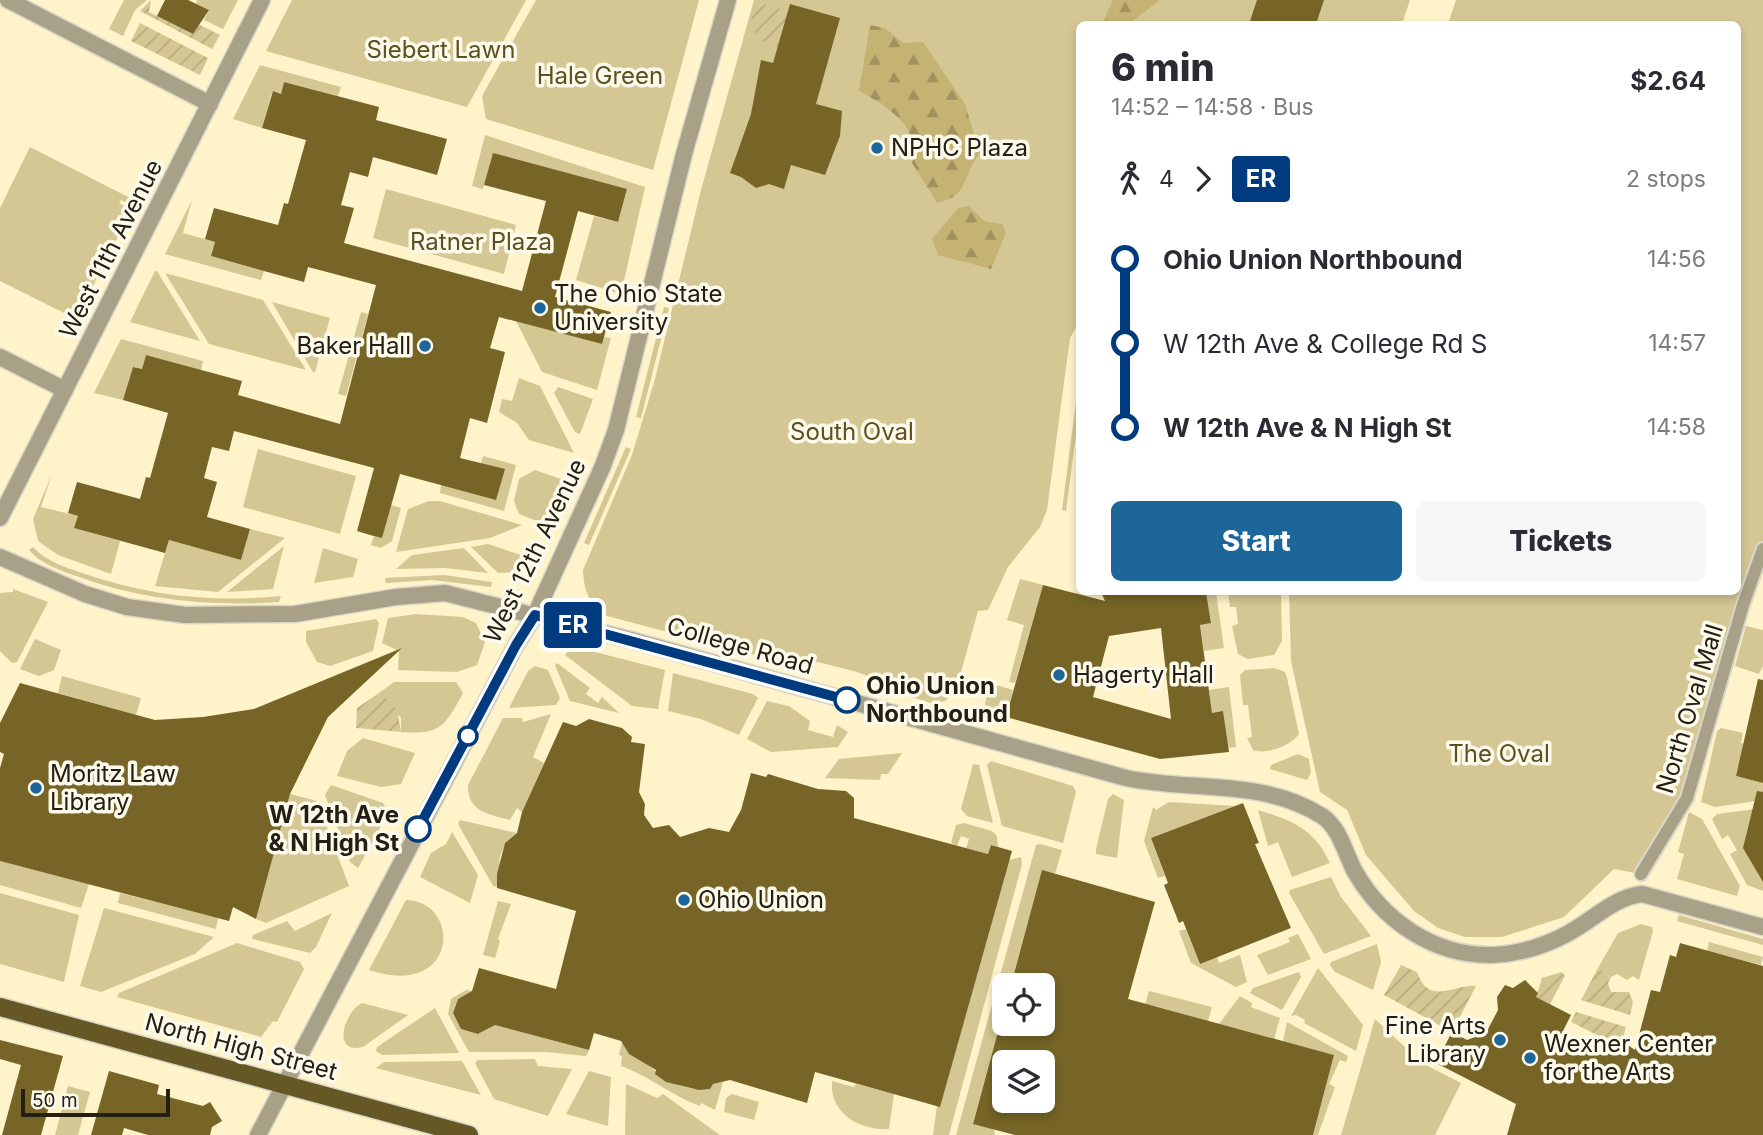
<!DOCTYPE html>
<meta charset="utf-8">
<style>
:root{--surface:#fff;--page:#f7f7f7;--text:#2b2b33;--muted:#7c7c81;--accent:#1c669a}
body{margin:0;font-family:Inter,sans-serif;background:var(--page);color:var(--text);height:100vh;display:flex;flex-direction:column;font-size:26px;white-space:nowrap}
*{box-sizing:border-box;margin:0}
p{font-size:23px;color:var(--muted)}
.icon{flex:none;width:38px;height:38px;fill:none;stroke:currentColor;stroke-width:2;stroke-linecap:round;stroke-linejoin:round}
.map{position:relative;flex:1;overflow:hidden}
.drawer{position:absolute;left:1076px;top:21px;width:665px;height:574px;display:flex;flex-direction:column;background:var(--surface);border-radius:10px;box-shadow:0 4px 10px #0003}
.drawer>*{flex:none}
.badge{padding:0 14px;border-radius:5px;font-size:24px;line-height:46px}
.buttons{position:absolute;left:992px;top:973px;display:grid;gap:14px}
.buttons a{display:grid;place-items:center;width:63px;height:63px;border-radius:10px;background:var(--surface);box-shadow:0 4px 10px #0003;font-size:35px}
.scale{position:absolute;left:21px;bottom:18px;width:149px;box-sizing:border-box;padding-left:7px;border:4px solid #232013;border-top:0;font-size:19px;line-height:24px;white-space:nowrap;color:#232013;-webkit-text-stroke:5px #fdfaec;paint-order:stroke}
.map>.badge{position:absolute;translate:-50% -50%;box-shadow:0 0 0 4px #fff}
.legs{display:flex;align-items:center;gap:10px;height:77px;padding:0 35px;font-size:23px}
.legs p{margin-inline-start:auto}
.overview{display:flex;align-items:center;justify-content:space-between;height:119px;padding:0 35px}
h1{font-size:38px;font-weight:800;line-height:52px}
.button{display:flex;gap:14px;margin-top:auto;padding:14px 35px}
.button a{flex:1;height:80px;border-radius:10px;background:var(--accent);color:#fff;font-size:28px;font-weight:800;line-height:80px;text-align:center}
.button a+a{background:var(--page);color:var(--text)}
ul{padding:0 35px;list-style:none}
li{display:flex;align-items:center;gap:24px;height:84px;font-size:26px}
li i{display:grid;place-items:center;width:10px;height:100%;margin:0 9px;background:currentColor}
li i::after{content:'';width:18px;height:18px;margin:-9px;border:5px solid;border-radius:50%;background:var(--surface)}
li p{margin-inline-start:auto}
li:first-child i{background:linear-gradient(#0000 50%,currentColor 0)}
li:last-child i{background:linear-gradient(currentColor 50%,#0000 0)}
.map>svg:first-child{display:block}
</style>
<div class="map">
<svg width="1763" height="1135" viewBox="0 0 1763 1135">
<defs>
<pattern id="forest-firs" width="22" height="20" patternUnits="userSpaceOnUse" patternTransform="scale(1.75)"><rect width="22" height="20" fill="#c5b374"/><path d="M5 1l3.5 6h-7zM16 11l3.5 6h-7z" fill="#a0915e"/></pattern>
<pattern id="garden-furrows" width="10" height="10" patternUnits="userSpaceOnUse" patternTransform="scale(1.75)"><rect width="10" height="10" fill="#d5c794"/><path d="M-1 1l2-2M0 10L10 0M9 11l2-2" fill="none" stroke="#b7ab7f"/></pattern>
</defs>
<rect width="100%" height="100%" fill="#fdfaec"/>
<path fill="#fef3c9" fill-rule="evenodd" d="M0,0H1763V1135H0ZM1080,24H1738V592H1080ZM1004,985H1043V1024H1004ZM1004,1062H1043V1101H1004Z"/>
<g fill="#d5c794">
<path d="M124,0H147L135,10L123,36L109,29Z"/>
<path d="M197,0H238L223,29L204,20L209,10L196,4Z"/>
<path d="M292,0H526L467,107L266,51Z"/>
<path d="M536,0H699L653,170L486,119L482,96Z"/>
<path d="M754,0H1410L1402,24H1080V321L1070,338L1047,510L1040,527L1008,567L988,610L978,611L956,690L945,701L934,704L905,695L891,685L857,672L818,662L805,665L785,663L607,616C589,603 584,592 583,570L632,455L655,379L701,190Z"/>
<path d="M1456,0H1763V549L1700,760L1641,874L1614,869L1564,917L1502,937H1465L1438,928L1414,911L1366,855L1347,810L1320,792L1291,661L1289,592H1738V24H1448Z"/>
<path d="M260,65L341,87L338,96L284,82L281,94L272,92L262,128L233,119Z"/>
<path d="M485,135L645,187L621,294L576,280L594,216L618,222L627,189L484,185L483,189L472,186Z"/>
<path d="M30,147L136,201L133,206L121,200L119,203L131,210L104,265L90,261L102,268L76,319L0,281V208Z"/>
<path d="M386,189L516,225L504,274L373,238Z"/>
<path d="M192,200L183,233L215,242L211,256L264,271L261,280L165,254Z"/>
<path d="M155,271H157L200,341L130,322Z"/>
<path d="M165,273L263,300L306,370L209,344Z"/>
<path d="M272,302L330,318L315,372H313Z"/>
<path d="M664,307L669,308L641,418L636,417Z"/>
<path d="M361,312L368,314L346,396L338,394Z"/>
<path d="M516,321L602,344L604,337L611,338L597,390L542,372Z"/>
<path d="M121,339L203,361L201,370L146,355L142,369L133,367L123,400L94,393Z"/>
<path d="M1080,370V404L1066,511L1062,510Z"/>
<path d="M519,378L540,386L574,453L529,440L517,423L499,412L502,399L512,401Z"/>
<path d="M558,387L593,399L580,434L575,432L554,393Z"/>
<path d="M626,447L631,449L589,545L584,543Z"/>
<path d="M258,449L356,476L340,534L243,507Z"/>
<path d="M483,456L516,465L504,511L440,493L441,485L481,463Z"/>
<path d="M535,470L564,480L542,523L519,514L514,501L519,479Z"/>
<path d="M52,474L41,507L78,516L75,528L120,541L111,574L58,555L38,541L33,519Z"/>
<path d="M429,501H440L522,525L490,538L396,552L408,509Z"/>
<path d="M391,505L401,508L392,541L381,548L371,545L374,536L382,537Z"/>
<path d="M250,529L285,538L218,592L155,586L169,540L241,560Z"/>
<path d="M488,544L527,557V559L515,572L498,573L471,547Z"/>
<path d="M284,546L273,589L227,592Z"/>
<path d="M33,547C47,562 67,568 85,574C149,596 214,603 281,596L279,602C209,607 142,600 76,576C59,570 41,564 29,550Z"/>
<path d="M323,548L358,559L353,577L314,583Z"/>
<path d="M464,548L488,573L445,568L396,569L412,555Z"/>
<path d="M444,575L492,582L491,587L432,580L386,583L385,578Z"/>
<path d="M1020,579L1043,585L1015,683L1009,682L1024,625L1007,620Z"/>
<path d="M13,589L48,602L17,662L12,663L0,651V593L13,592Z"/>
<path d="M1206,592H1216L1224,648L1204,651L1200,624L1211,622Z"/>
<path d="M1228,592H1281L1282,641L1274,655L1248,659L1238,654L1232,626L1238,624L1236,607H1230Z"/>
<path d="M416,614L463,617L476,623L485,642L477,665L457,672L398,670L399,651L382,643L388,618Z"/>
<path d="M376,619L379,623L373,651L330,666L317,662L306,642V631Z"/>
<path d="M1746,626L1763,630V666L1759,674L1735,666Z"/>
<path d="M35,639L61,650L54,670L39,676L20,669Z"/>
<path d="M572,646L665,670L658,709L632,706L565,655Z"/>
<path d="M557,663L590,688L586,694L598,703L602,697L619,713L570,701L555,665Z"/>
<path d="M535,666L548,670L560,698L556,705L509,708L528,671Z"/>
<path d="M1274,668L1285,672L1287,678L1299,734C1291,746 1266,755 1253,750L1247,738L1252,737L1248,705H1243L1240,675L1245,670Z"/>
<path d="M673,673L753,694L758,698L739,735L701,719L668,711Z"/>
<path d="M62,676L141,698L136,715L58,693Z"/>
<path d="M394,682H456L463,693C445,726 441,735 401,732V718L379,693Z"/>
<path d="M989,683L1013,690L1006,717L987,709L985,704Z"/>
<path d="M1229,687L1236,747L1228,748L1223,712L1212,713L1209,690Z"/>
<path d="M767,701L789,706L810,721L808,730L833,737L837,725L848,732L838,747L771,752L747,739Z"/>
<path d="M551,714L533,757L544,763L522,812L517,808L510,820C489,814 467,812 468,785L503,718H522L523,722Z"/>
<path d="M1721,728L1743,733L1741,743L1745,744L1736,776L1763,783V800L1715,807L1701,802L1717,731Z"/>
<path d="M363,738L415,753L401,784L381,787L337,776L347,751Z"/>
<path d="M902,753L888,774H881L880,780L825,778L839,759Z"/>
<path d="M1298,754L1309,759L1311,773L1307,780L1270,769L1271,765Z"/>
<path d="M991,761L1073,786L1076,792L1063,843L1002,826L987,765Z"/>
<path d="M973,764L979,765L993,823L967,816L961,809Z"/>
<path d="M331,785L383,803L387,809L386,817L358,868L350,862L325,795Z"/>
<path d="M290,794L317,801L349,886L266,923L256,919Z"/>
<path d="M1113,794L1124,800L1117,858L1096,854V849L1108,799Z"/>
<path d="M1169,802L1235,806L1151,838L1165,876L1158,878L1144,841L1153,807L1156,810Z"/>
<path d="M1763,808V891L1747,885L1730,854L1737,850L1728,835L1722,839L1712,819L1717,814Z"/>
<path d="M1258,810C1291,820 1315,829 1330,863L1292,877L1278,842L1268,846Z"/>
<path d="M1689,812L1702,819L1740,886L1737,896L1677,879L1684,854L1678,852Z"/>
<path d="M460,820L517,833L505,843L500,857L497,887L493,886L458,824Z"/>
<path d="M964,823L992,831L997,836L998,847L991,845L988,854L966,848L969,839L961,836L957,846L951,843L956,825Z"/>
<path d="M452,832L478,875L470,903L420,877L431,853L446,844Z"/>
<path d="M1040,844L1062,850L1055,874L1042,871L1011,985H1004V1009L973,1123L994,1129L995,1135H956L1036,845Z"/>
<path d="M1021,857L1022,864L949,1135H933L937,1106H940L1009,860Z"/>
<path d="M0,861L89,884L81,908L0,885Z"/>
<path d="M1331,877L1341,897L1371,936L1324,954L1289,893L1290,890Z"/>
<path d="M0,893L79,915L64,982L0,964Z"/>
<path d="M120,893L218,918L216,929L118,903Z"/>
<path d="M406,900C462,901 459,1000 369,970Z"/>
<path d="M498,901L511,904L498,939L500,941L495,958L483,955Z"/>
<path d="M104,908L214,937L195,954L101,992L80,986Z"/>
<path d="M332,913L316,947L310,953L252,939L253,935L287,921L295,931Z"/>
<path d="M1679,915L1763,939V945L1677,921Z"/>
<path d="M1641,924L1652,927L1653,931L1639,980L1633,976L1627,980L1617,974L1611,977L1598,968L1618,933Z"/>
<path d="M1186,929L1200,964L1217,957L1219,963L1240,955L1247,982L1236,987L1191,963L1179,931Z"/>
<path d="M1298,934L1311,959L1268,975L1257,955L1290,942L1288,938Z"/>
<path d="M1709,942L1763,957L1761,965L1707,951Z"/>
<path d="M237,943L300,962L304,969L277,1022L273,1021L261,1037L117,997L119,993Z"/>
<path d="M1377,944L1381,962L1373,990L1335,972L1330,965L1331,962Z"/>
<path d="M1318,968L1363,1025L1356,1051L1304,1023L1305,1020L1296,1015L1291,1016Z"/>
<path d="M1299,972L1301,977L1282,1010L1250,993L1253,988Z"/>
<path d="M466,990L472,991L458,999L453,1013L461,1029L479,1034L491,1027L493,1021L496,1025L589,1050L586,1056L546,1052H469L448,1014L451,999Z"/>
<path d="M1149,991L1212,1007L1208,1021L1155,1006L1144,1008Z"/>
<path d="M1240,996L1252,1003L1251,1007L1280,1018L1274,1039L1219,1024Z"/>
<path d="M362,1003L408,1015L363,1047C331,1055 344,1012 362,1003Z"/>
<path d="M435,1008L459,1053L382,1055L376,1051L377,1047Z"/>
<path d="M1375,1019L1422,1063L1461,1083L1435,1135H1341Z"/>
<path d="M1287,1022L1348,1056L1346,1062L1340,1060L1329,1084L1335,1087L1318,1135H1313L1334,1055L1283,1041Z"/>
<path d="M622,1042C650,1065 671,1093 710,1089L713,1084L723,1082L715,1110L701,1103L700,1106C676,1098 649,1076 621,1066L622,1056L619,1055Z"/>
<path d="M535,1059L538,1066L572,1069L548,1116L494,1099L475,1063L478,1060Z"/>
<path d="M462,1061L481,1095L376,1068L384,1062Z"/>
<path d="M589,1071L611,1077L608,1126L566,1114Z"/>
<path d="M832,1081L854,1087L856,1084L894,1094L889,1129C860,1131 829,1113 832,1081Z"/>
<path d="M626,1084L657,1098L663,1094L720,1135H625Z"/>
<path d="M68,1086L90,1092L78,1135H55Z"/>
<path d="M732,1094L759,1102L754,1120L724,1112L726,1098Z"/>
</g>
<g fill="url(#forest-firs)">
<path d="M1113,0H1160L1129,24H1102Z"/>
<path d="M870,25L885,28L903,43L923,42L965,104L980,153C961,176 970,196 937,203L912,163C922,127 887,106 859,91Z"/>
<path d="M969,206L984,221L1002,224L1006,233L991,269L938,255L932,239L958,208Z"/>
</g>
<g fill="url(#garden-furrows)">
<path d="M151,0L149,12L193,34L198,24L220,35L212,49L140,11Z"/>
<path d="M756,2L788,11L778,46L762,41L764,35L748,31Z"/>
<path d="M140,23L208,58L200,75L131,41Z"/>
<path d="M379,693L397,709L401,732L356,728L357,708Z"/>
<path d="M1401,965L1417,972C1429,1007 1454,984 1476,986L1452,1032L1384,995Z"/>
<path d="M1598,968L1611,977L1608,983L1611,992H1629L1633,1002L1630,1015L1581,1000Z"/>
<path d="M1562,972L1565,976L1550,1004L1536,997L1542,978Z"/>
<path d="M1576,1012L1626,1027L1622,1041L1616,1037L1615,1044L1571,1022Z"/>
</g>
<g fill="#766526" fill-rule="evenodd">
<path d="M165,0H188L209,10L193,34L157,16Z"/>
<path d="M1257,0H1324L1316,24H1249Z"/>
<path d="M790,4L840,18L816,104L842,111L840,136L825,175L791,165L784,189L769,184L756,188L741,177L730,173L751,114L761,60L773,63Z"/>
<path d="M284,82L379,107L376,120L447,139L437,175L373,157L368,177L350,172L341,205L354,208L344,243L522,291L546,201L484,185L493,153L627,189L618,222L578,211L555,297L611,312L602,344L499,317L490,348L505,352L487,423L470,418L460,458L505,469L496,500L400,474L382,538L370,535L357,531L374,468L234,431L229,451L212,447L204,478L217,482L207,517L250,529L241,560L169,540L165,553L74,528L78,516L68,513L77,482L140,499L146,477L150,478L168,413L123,400L133,367L142,369L146,355L242,381L238,395L340,424L376,285L308,267L304,282L264,271L211,256L215,242L205,239L214,208L278,225L284,203L288,204L306,140L262,128L273,91L281,94Z"/>
<path d="M1043,585L1105,601L1101,592H1206L1211,623L1200,625L1212,713L1223,711L1229,752L1160,759L1006,717ZM1161,628L1171,719L1093,697L1109,636Z"/>
<path d="M402,648L328,717L290,794L256,919L233,907L229,921L0,861V768L4,754L0,752V723L20,683L155,720L203,717L254,709Z"/>
<path d="M1758,679L1763,680V783L1736,776Z"/>
<path d="M589,719L622,728L632,737L631,742L645,744L639,792L645,804L644,815L653,828L669,825L680,837L709,828L729,832L741,810L751,773L766,777L768,774L818,789L846,791L854,798V818L988,854L991,845L1012,851L940,1107L815,1072L807,1103L730,1080L713,1084L710,1089L699,1090L666,1082L655,1074L656,1070L629,1054L621,1041L594,1033L589,1050L495,1025L478,1034L461,1029L453,1013L458,999L472,991L479,968L556,989L576,911L497,888V874L505,843L517,833L522,812L563,722L576,726Z"/>
<path d="M1757,791L1763,792V882L1743,848Z"/>
<path d="M1243,803L1259,843L1255,844L1291,928L1200,964L1183,921L1179,923L1164,885L1168,883L1151,838Z"/>
<path d="M1042,870L1155,902L1128,999L1334,1055L1313,1135H1015L973,1124L1000,1024H1043V985H1011ZM1004,1062H1043V1101H1004Z"/>
<path d="M1680,943L1763,966V1135H1507L1516,1104L1436,1063L1452,1032L1467,1040L1486,1033L1498,1010L1497,997L1505,985L1513,988L1525,980L1538,993L1536,997L1571,1015L1561,1035L1613,1049L1616,1037L1635,1050L1651,990L1660,992L1670,955L1676,957Z"/>
<path d="M0,1040L63,1056L41,1135H2L21,1065L0,1059Z"/>
<path d="M109,1071L159,1085L157,1094L203,1106L210,1102L222,1121L212,1127L210,1135H148L124,1128L122,1135H91Z"/>
</g>
<g fill="none" stroke-linecap="round" stroke-linejoin="round">
<defs>
<path id="pedestrian" d="M1641,874L1687,798L1743,605L1763,549"/>
<g id="minor">
<path d="M8,0L210,104"/>
<path d="M0,357L65,390"/>
<path d="M0,518L262,0"/>
<path d="M0,557L85,594L127,607L185,615L295,614L396,597L445,593L631,640L1126,778C1191,792 1262,778 1322,816C1339,827 1345,852 1354,870C1382,920 1433,956 1492,955C1521,954 1552,944 1577,928C1598,915 1617,897 1642,894L1763,927"/>
<path d="M258,1135L516,645L535,615L602,468L616,430L684,154L728,0"/>
</g>
<path id="primary" d="M0,1007L469,1135"/>
</defs>
<use href="#pedestrian" stroke="#dad7c9" stroke-width="16"/>
<use href="#minor" stroke="#dad7c9" stroke-width="19"/>
<use href="#primary" stroke="#dad7c9" stroke-width="21"/>
<use href="#pedestrian" stroke="#a8a187" stroke-width="12"/>
<use href="#minor" stroke="#a8a187" stroke-width="16"/>
<use href="#primary" stroke="#665825" stroke-width="18"/>
</g>
<g fill="none" stroke-linecap="round" stroke-linejoin="round">
<defs>
<path id="line-1" d="M418,829L516,645L535,615L847,700"/>
</defs>
<use href="#line-1" stroke="#fff" stroke-width="16"/>
<use href="#line-1" stroke="#003b80" stroke-width="10"/>
</g>
<g fill="#1c669a" stroke="#fdfaec" stroke-width="2.5">
<circle cx="877" cy="148" r="7"/>
<circle cx="540" cy="308" r="7"/>
<circle cx="425" cy="346" r="7"/>
<circle cx="1059" cy="675" r="7"/>
<circle cx="36" cy="788" r="7"/>
<circle cx="684" cy="900" r="7"/>
<circle cx="1500" cy="1040" r="7"/>
<circle cx="1530" cy="1058" r="7"/>
</g>
<g fill="#fff" stroke="#003b80" stroke-width="3.5">
<circle cx="847" cy="700" r="12"/>
<circle cx="468" cy="736" r="9"/>
<circle cx="418" cy="829" r="12"/>
</g>
<g text-anchor="middle" stroke-width="7" stroke-linejoin="round" paint-order="stroke">
<g font-size="24" fill="#5d5020" stroke="#fdfaec">
<text x="441" y="58">Siebert Lawn</text>
<text x="600" y="84">Hale Green</text>
<text x="481" y="250">Ratner Plaza</text>
<text x="852" y="440">South Oval</text>
<text x="1499" y="762">The Oval</text>
</g>
<g font-size="24" fill="#232013" stroke="#fdfaec" text-anchor="start">
<text x="891" y="156">NPHC Plaza</text>
<text x="554" y="302">The Ohio State<tspan x="554" dy="28">University</tspan></text>
<text x="411" y="354" text-anchor="end">Baker Hall</text>
<text x="1073" y="683">Hagerty Hall</text>
<text x="50" y="782">Moritz Law<tspan x="50" dy="28">Library</tspan></text>
<text x="698" y="908">Ohio Union</text>
<text x="1486" y="1034" text-anchor="end">Fine Arts<tspan x="1486" dy="28">Library</tspan></text>
<text x="1544" y="1052">Wexner Center<tspan x="1544" dy="28">for the Arts</tspan></text>
</g>
<g font-size="24" fill="#232013" stroke="#fdfaec">
<text transform="translate(111 249) rotate(-63)" y="8">West 11th Avenue</text>
<text transform="translate(535 551) rotate(-64)" y="8">West 12th Avenue</text>
<text transform="translate(740 646) rotate(16)" y="8">College Road</text>
<text transform="translate(1690 709) rotate(-73)" y="8">North Oval Mall</text>
<text transform="translate(241 1047) rotate(15)" y="8">North High Street</text>
</g>
<g font-size="24" font-weight="bold" fill="#232013" stroke="#fdfaec" text-anchor="start">
<text x="866" y="694">Ohio Union<tspan x="866" dy="28">Northbound</tspan></text>
<text x="399" y="823" text-anchor="end">W 12th Ave<tspan x="399" dy="28">&amp; N High St</tspan></text>
</g>
</g>
</svg>
<div class="buttons">
<a><svg class="icon" aria-label="locate" viewBox="0 0 24 24"><circle cx="12" cy="12" r="6"/><path d="M12 2v4M12 18v4M2 12h4M18 12h4"/></svg></a>
<a><svg class="icon" aria-label="layers" viewBox="0 0 24 24"><path d="M12 4l9 5-9 5-9-5zM3 14l9 5 9-5"/></svg></a>
</div>
<div class="scale">50 m</div>
<b class="badge" style="left:573px;top:625px;background:#003b80;color:#fff">ER</b>
<section class="drawer">
<div class="overview"><div><h1>6 min</h1><p>14:52 – 14:58 · Bus</p></div><b>$2.64</b></div>
<div class="legs"><svg class="icon" aria-label="walk" viewBox="0 0 24 24"><circle cx="13" cy="4" r="2"/><path d="M13 8l-2 6 4 7M11 14l-3 7M7 12l3-4h3l4 4"/></svg>4<svg class="icon" aria-label="forward" viewBox="0 0 24 24"><path d="M9 5l7 7-7 7"/></svg><b class="badge" style="background:#003b80;color:#fff">ER</b><p>2 stops</p></div>
<ul>
<li><i style="color:#003b80"></i><b>Ohio Union Northbound</b><p>14:56</p></li>
<li><i style="color:#003b80"></i><span>W 12th Ave &amp; College Rd S</span><p>14:57</p></li>
<li><i style="color:#003b80"></i><b>W 12th Ave &amp; N High St</b><p>14:58</p></li>
</ul>
<div class="button"><a>Start</a><a>Tickets</a></div>
</section>
</div>
